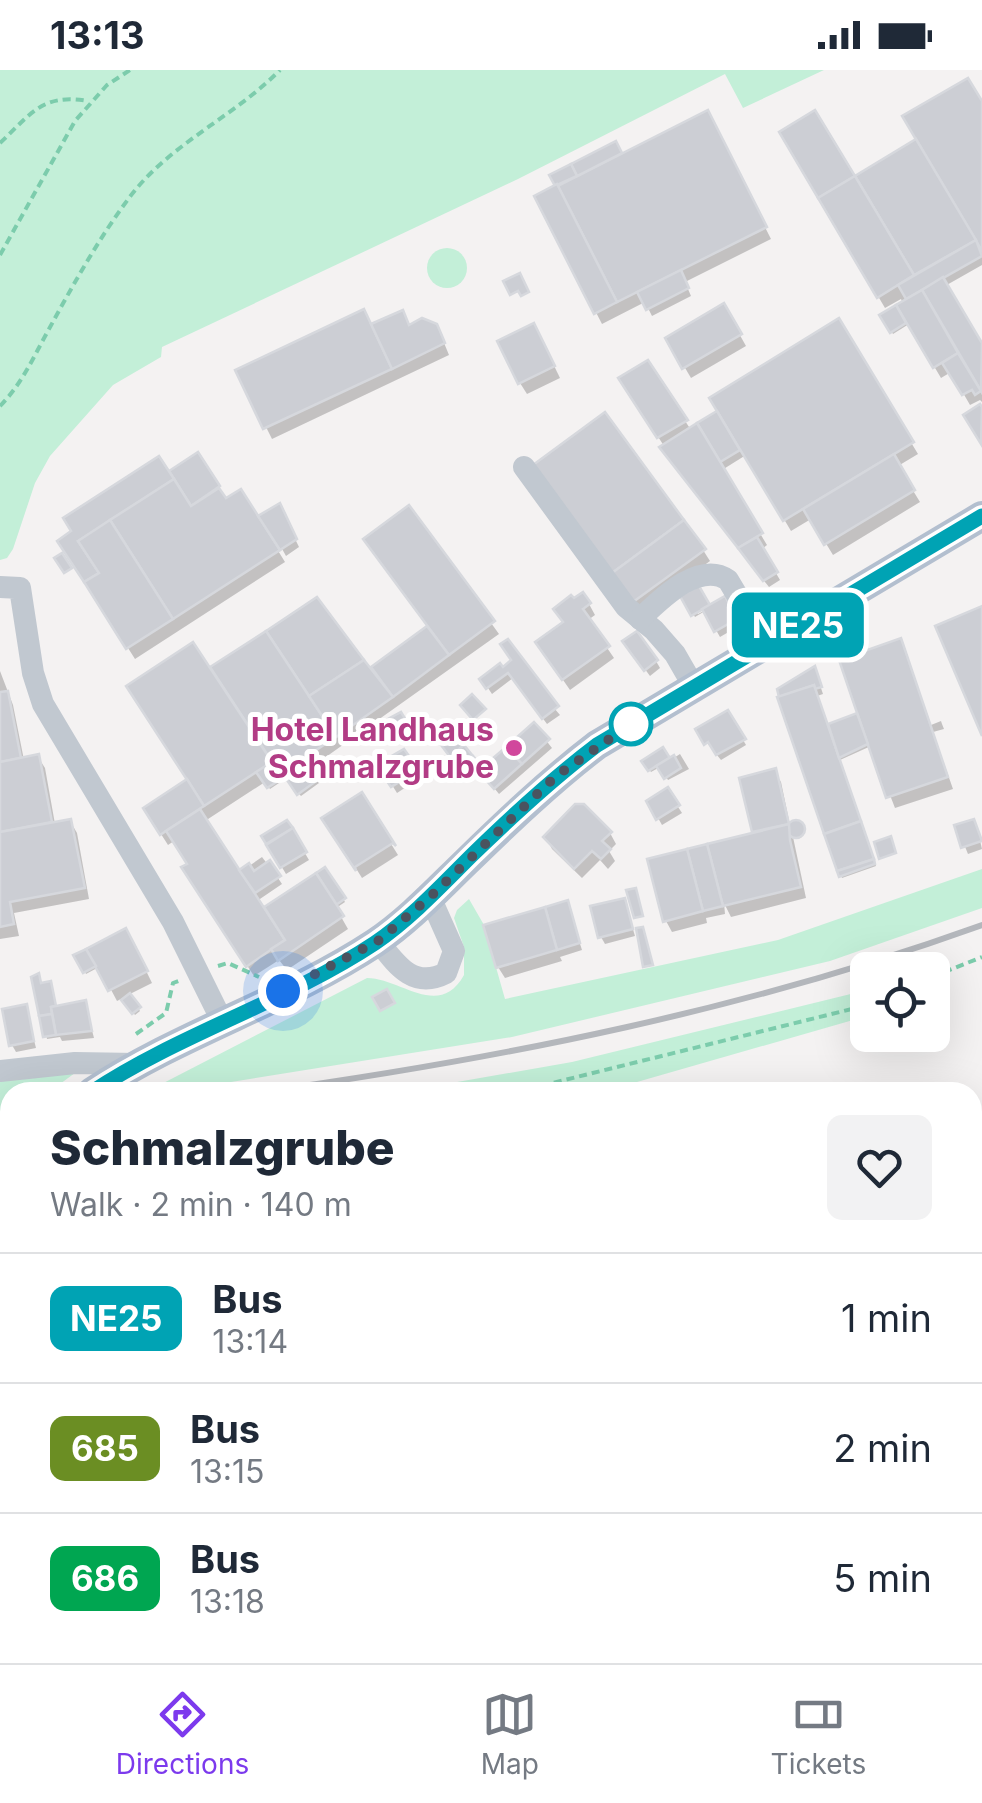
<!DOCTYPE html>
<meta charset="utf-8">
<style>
:root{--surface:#fff;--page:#f2f2f3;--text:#1f2937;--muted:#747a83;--line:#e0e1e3;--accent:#7c3aed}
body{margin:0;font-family:Inter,sans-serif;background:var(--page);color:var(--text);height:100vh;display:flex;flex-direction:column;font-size:38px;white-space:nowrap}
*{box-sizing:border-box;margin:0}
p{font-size:32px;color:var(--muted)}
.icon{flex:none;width:55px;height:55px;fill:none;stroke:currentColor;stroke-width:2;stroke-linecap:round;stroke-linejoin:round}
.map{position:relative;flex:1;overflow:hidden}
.side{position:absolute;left:0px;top:1012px;width:982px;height:582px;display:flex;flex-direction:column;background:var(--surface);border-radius:30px 30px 0 0;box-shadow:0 10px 40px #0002}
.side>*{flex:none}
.badge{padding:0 20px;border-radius:15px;font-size:35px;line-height:65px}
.controls{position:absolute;left:850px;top:882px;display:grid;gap:20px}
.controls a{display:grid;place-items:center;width:100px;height:100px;border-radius:15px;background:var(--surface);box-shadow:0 10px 40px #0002;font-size:50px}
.you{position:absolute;width:50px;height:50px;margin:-25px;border:8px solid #fff;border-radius:50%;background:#1a73e8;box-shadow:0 0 0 15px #1a73e833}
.map>.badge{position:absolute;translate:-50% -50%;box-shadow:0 0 0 5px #fff}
.round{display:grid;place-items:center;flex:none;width:105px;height:105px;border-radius:15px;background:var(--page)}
.overview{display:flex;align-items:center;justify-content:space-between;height:170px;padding:0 50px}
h1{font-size:48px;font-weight:800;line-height:75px}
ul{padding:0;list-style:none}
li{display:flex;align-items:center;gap:30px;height:130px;padding:0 50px;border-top:2px solid var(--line)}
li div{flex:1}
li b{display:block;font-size:38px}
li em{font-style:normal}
li .badge{min-width:110px;font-weight:700;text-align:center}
.status{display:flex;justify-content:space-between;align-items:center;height:70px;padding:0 50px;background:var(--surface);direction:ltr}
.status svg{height:28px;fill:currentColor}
.tabs{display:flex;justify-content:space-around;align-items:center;height:140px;border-top:2px solid var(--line);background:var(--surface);font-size:28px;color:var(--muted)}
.tabs a{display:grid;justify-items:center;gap:5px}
.tabs .selected{color:var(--accent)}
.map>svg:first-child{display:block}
</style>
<div class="status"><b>13:13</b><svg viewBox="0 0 49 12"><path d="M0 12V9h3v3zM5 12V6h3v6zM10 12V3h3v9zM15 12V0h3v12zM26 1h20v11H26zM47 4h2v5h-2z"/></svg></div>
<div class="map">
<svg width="982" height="1593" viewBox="0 0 982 1593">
<rect width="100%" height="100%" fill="#f4f2f2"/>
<g fill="#c3efd8">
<path d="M0,0H824L743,38L725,4L518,109L162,277L161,287L113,315L50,386L35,413L13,479L7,488L0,490Z"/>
<circle cx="447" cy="198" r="20"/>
<path d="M982,799V838L830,891L512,967L169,1022H146L367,908C401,908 439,950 464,905V877L454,848L457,840L469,829L484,855L505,929L778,870Z"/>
<path d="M867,920V946L637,1012L583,1022H400L572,992Z"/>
<path d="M79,1000L49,1022H10V1048L0,1049V1007Z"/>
<path d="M982,1104V1194L973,1166V1109Z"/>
<path d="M982,1319V1593H613L619,1585H972V1326Z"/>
</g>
<g fill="#0003">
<path d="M982,36V195L945,216L982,278V332L980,330L970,335L951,302L941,308L909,254L893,264L882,246L903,234L901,229L885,238L782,63L853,109Z"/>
<path d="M713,55L771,169L685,212L691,226L652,246L645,232L602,254L537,128L558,117L553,106L615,75L622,86Z"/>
<path d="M724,237L746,276L691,308L668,269Z"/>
<path d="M402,244L409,258L442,268L449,285L272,369L238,301Z"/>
<path d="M838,252L918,384L898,396L920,432L833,485L811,449L791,461L746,385L722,400L767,475L762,479L780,510L769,517L668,389L664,376L628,320L647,293L691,360L720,342Z"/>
<path d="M540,267L560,308L527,324L520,313Z"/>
<path d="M197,385L225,431L258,450L279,436L299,477L286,486L281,477L277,479L285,492L135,589L67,482L168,404Z"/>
<path d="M543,407L703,480L710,491L641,542Z"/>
<path d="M408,438L499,564L309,699L319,713L301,726L285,709L270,719L265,712L205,751L239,803L262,787L278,808L282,814L257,831L263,841L325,800L345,832L336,838L348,859L287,900L279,890L254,906L190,809V795L174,771L168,775L152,750L190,710L209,601L316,531L370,601L429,557Z"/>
<path d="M684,527L698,544L724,530L739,556L720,567L705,541L695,547Z"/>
<path d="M589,534L595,545L588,550L614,588L570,620L545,584L565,554L556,539Z"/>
<path d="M900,571L931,655L941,651L942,654L944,659L933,662L953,719L895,738L871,676L840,690L876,796L842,808L780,629L817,606L823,624L817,626L829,656L860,645Z"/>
<path d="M630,579L656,591L660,598L650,606Z"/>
<path d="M514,591L560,645L547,654L513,608L492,624L482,609Z"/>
<path d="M0,601L13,635L24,690L38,687L45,698L55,754L70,751L77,763L89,829L14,843L19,866L0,869Z"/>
<path d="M728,644L746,675L721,690L703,668Z"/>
<path d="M534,655L552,678L499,724L481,702L471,710L444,676L483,701Z"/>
<path d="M403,682L420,708L397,723L380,696Z"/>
<path d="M680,684L689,699L668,710L660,697L651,702L644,692L669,691Z"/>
<path d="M774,701L781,712L790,755L799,753L804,760L801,768L793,767L806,828L731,847L724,833L725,844L706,848L707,853L672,862L666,851L755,764L742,709Z"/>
<path d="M667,720L682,743L662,755L649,732Z"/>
<path d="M361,726L398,785L362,808L325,749Z"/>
<path d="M287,753L309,790L286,804L264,767Z"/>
<path d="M957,757L977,758L982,779L968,784Z"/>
<path d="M610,763L616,774L609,781L615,791L608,799L600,790L582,808L552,779L546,767Z"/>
<path d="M624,830L635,866L605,874L601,867Z"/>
<path d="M567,833L582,880L560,887L562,891L505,908L498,897Z"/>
<path d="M132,872L152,913L128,925L140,941L135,945L123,928L117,931L99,897L86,904L77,886Z"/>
<path d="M38,906L42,915L50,914L57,938L85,933L94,968L62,971L60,967L47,969Z"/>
<path d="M26,937L36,978L16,982L12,975Z"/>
<path d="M5,1231L10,1235V1243L1,1235Z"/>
<path d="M0,1239L10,1251L0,1264Z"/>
<path d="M163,1585L172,1593H154Z"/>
<path d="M404,1585H407L415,1593H396Z"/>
<path d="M299,1586L311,1593H295Z"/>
</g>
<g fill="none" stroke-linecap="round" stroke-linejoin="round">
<g stroke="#92d0ea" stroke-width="6">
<path d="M972,1472L982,1460"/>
<path d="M958,1585L967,1593"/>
<path d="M841,1593L848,1585"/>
</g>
</g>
<g fill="#ccced4" stroke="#d6d8dd" stroke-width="2.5">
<path d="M968,8L982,31V181L902,46Z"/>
<path d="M708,40L767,157L617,232L558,116Z"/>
<path d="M815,40L855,106L818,128L779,62Z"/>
<path d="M916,69L976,170L914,205L855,106Z"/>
<path d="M616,71L622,83L577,106L571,94Z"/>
<path d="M571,94L577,106L555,116L549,105Z"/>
<path d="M855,106L914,205L877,228L818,128Z"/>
<path d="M557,114L617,232L594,244L534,126Z"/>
<path d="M976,170L982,186L906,229L898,215Z"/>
<path d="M681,200L689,218L646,240L637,222Z"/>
<path d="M520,203L529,222L521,226L518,221L510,225L503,211Z"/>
<path d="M943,207L982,273L981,321L922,220Z"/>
<path d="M922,220L958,283L933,298L896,235Z"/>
<path d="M724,233L742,264L682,299L665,268Z"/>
<path d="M896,235L906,253L890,263L879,245Z"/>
<path d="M364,239L392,299L263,359L235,300Z"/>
<path d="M403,240L409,255L422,248L437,254L445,273L392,299L371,254Z"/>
<path d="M839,248L914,372L783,451L709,328Z"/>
<path d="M534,253L555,296L518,314L497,271Z"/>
<path d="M958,283L981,321L975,325L972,320L962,325L942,293Z"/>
<path d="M648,290L688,350L657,368L618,308Z"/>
<path d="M980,334L982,337L981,374L963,345Z"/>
<path d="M717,341L740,380L720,392L697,353Z"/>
<path d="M605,342L684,450L612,503L533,395Z"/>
<path d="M697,353L763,463L738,478L659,377Z"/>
<path d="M198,382L220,416L191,436L169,401Z"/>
<path d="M894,384L915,420L824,475L803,439Z"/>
<path d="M159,386L174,409L78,471L99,503L84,512L57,471L71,461L63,448Z"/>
<path d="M174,409L191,436L219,418L226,428L241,419L280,480L173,549L110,450Z"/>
<path d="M280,433L297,469L280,480L258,446Z"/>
<path d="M409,435L495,551L449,585L363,469Z"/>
<path d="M110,450L173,549L126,579L84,512L99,503L78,471Z"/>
<path d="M684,450L706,479L633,532L612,503Z"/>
<path d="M757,467L778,502L763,511L738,478Z"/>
<path d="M62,483L72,498L64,503L54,488Z"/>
<path d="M699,516L710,535L691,546L680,526Z"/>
<path d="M583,522L591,533L583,539L610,576L562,610L535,572L563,552L553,539L571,525L574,528Z"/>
<path d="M725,526L737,549L714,562L702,539Z"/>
<path d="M317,527L364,590L309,626L266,561Z"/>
<path d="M982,536V666L935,556Z"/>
<path d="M427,556L449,585L393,627L371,597Z"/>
<path d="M266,561L336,667L280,704L210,597Z"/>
<path d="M637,561L658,590L644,601L622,571Z"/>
<path d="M901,568L948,707L886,728L839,590Z"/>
<path d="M508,569L559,636L542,649L508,603L486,619L479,609L500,593L503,597L511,590L500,574Z"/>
<path d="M193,572L272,692L204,736L126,616Z"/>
<path d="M364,590L393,627L336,667L309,626Z"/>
<path d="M815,596L822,617L815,619L814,615L779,627L777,619Z"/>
<path d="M814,615L861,751L824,764L777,627Z"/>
<path d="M8,621L21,688L0,692V622Z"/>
<path d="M472,624L486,639L473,650L460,635Z"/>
<path d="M728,640L746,669L716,685L708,672L704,675L695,659Z"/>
<path d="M401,642L412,660L397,669L386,650Z"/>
<path d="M857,643L868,674L839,688L828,654Z"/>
<path d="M534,652L550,669L522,694L506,677Z"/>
<path d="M455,664L464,675L450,687L441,675Z"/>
<path d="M464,675L473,686L459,698L450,687Z"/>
<path d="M506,677L522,694L494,719L478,701Z"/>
<path d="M663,677L670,688L648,701L641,691Z"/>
<path d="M404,679L419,700L391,717L376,695Z"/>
<path d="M39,684L52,752L0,762V692Z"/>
<path d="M674,685L681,698L664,709L656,696Z"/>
<path d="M473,686L483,697L468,709L459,698Z"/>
<path d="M272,692L283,708L267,718L256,702Z"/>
<path d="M309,694L319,709L297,725L287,710Z"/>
<path d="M776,698L789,754L752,762L739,708Z"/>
<path d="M187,709L204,736L160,765L143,738Z"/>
<path d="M668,717L680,735L656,750L646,731Z"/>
<path d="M362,722L396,776L393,773L355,797L356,801L321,748Z"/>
<path d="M575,734H584L612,762L602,771L611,779L601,789L592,781L574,799L543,767Z"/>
<path d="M200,739L285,870L246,897L181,797L187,794L166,761Z"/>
<path d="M71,749L85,818L10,832L14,854L0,857V762Z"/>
<path d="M974,749L982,771L961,778L954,755Z"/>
<path d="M287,750L293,758L266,774L261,766Z"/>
<circle cx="796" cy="759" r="9"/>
<path d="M861,751L874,789L837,801L824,764Z"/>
<path d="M789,754L790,770L801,817L723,836L707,774Z"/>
<path d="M293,758L307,782L280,798L266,775Z"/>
<path d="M891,766L896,783L879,789L874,772Z"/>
<path d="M707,774L723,836L703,841L687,779Z"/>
<path d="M687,779L703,841L663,852L647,789Z"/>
<path d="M874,789L875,794L839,807L837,801Z"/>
<path d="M270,790L281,806L255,823L239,800L249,793L254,801Z"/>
<path d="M325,797L346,828L336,835L316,803Z"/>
<path d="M316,803L344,846L278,891L271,879L285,870L264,837Z"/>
<path d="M636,818L643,846L634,848L626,820Z"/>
<path d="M625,828L633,859L598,868L590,836Z"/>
<path d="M568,830L580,873L557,880L545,837Z"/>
<path d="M545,837L557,880L496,898L483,855Z"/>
<path d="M643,857L653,895L643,897L636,858Z"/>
<path d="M126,858L148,901L108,921L86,879Z"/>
<path d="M86,879L96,896L83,903L73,885Z"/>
<path d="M39,903L41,913L51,911L56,936L51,937L52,944L39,946L31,907Z"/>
<path d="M387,919L395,933L380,941L372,927Z"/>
<path d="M130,923L141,937L132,944L121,930Z"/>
<path d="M86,930L92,961L56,965L51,937Z"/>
<path d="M27,934L34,971L9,976L2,939Z"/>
<path d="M52,944L56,965L43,967L39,946Z"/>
<path d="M190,1585H215L218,1587L214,1593H185Z"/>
<path d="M355,1585H369L378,1592L349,1593Z"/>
</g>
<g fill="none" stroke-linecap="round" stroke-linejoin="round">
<g stroke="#7cccac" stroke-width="4" stroke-dasharray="8 5" stroke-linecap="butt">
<path d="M0,73C31,44 42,23 88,31"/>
<path d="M0,185L75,51L107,15L130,0"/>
<path d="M0,336C22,314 34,286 49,259C73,215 99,168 129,128C169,74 234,47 280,0"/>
<path d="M218,896L228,893L259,907"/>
<path d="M932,907L982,887"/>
<path d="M136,964L166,943L173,913L181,910"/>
<path d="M516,1022L868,935"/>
</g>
<g stroke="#c1c8d0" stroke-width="22">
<path d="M524,397L626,537L654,560L675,584L694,617"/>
<path d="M0,517L20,518L33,603L43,634L173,852L222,951"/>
<path d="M640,549C660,530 699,490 728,510L766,574"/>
<path d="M378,871C396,894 413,920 446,903L454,881L430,827"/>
<path d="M0,1001L75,993L137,994"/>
<path d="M0,1128L10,1137"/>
<path d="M0,1171L10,1159"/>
<path d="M0,1582L38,1593"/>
<path d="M327,1585V1593"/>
</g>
<g stroke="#b3bfcf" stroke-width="30">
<path d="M92,1022C181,963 287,931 375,873C408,851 437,820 466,792C508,751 550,711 597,675L982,446"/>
<path d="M0,1099L10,1090"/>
</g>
<g stroke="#b4b7bc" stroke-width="6">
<path d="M261,1022C506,988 749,939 982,855"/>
<path d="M0,1072L10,1071"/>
</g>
<path stroke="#7cccac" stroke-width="4" stroke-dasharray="8 5" stroke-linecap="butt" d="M0,1073L10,1065"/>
</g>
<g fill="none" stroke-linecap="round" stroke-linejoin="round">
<defs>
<path id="line" d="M92,1022C181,963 286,932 375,873C410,849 441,816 471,786C511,747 552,709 597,675L982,446"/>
</defs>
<use href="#line" stroke="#fff" stroke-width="22"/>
<use href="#line" stroke="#00a3b4" stroke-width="15"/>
<path stroke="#4a535f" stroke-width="10" stroke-dasharray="0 18" d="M283,921L378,871L430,827L556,706L631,654"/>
</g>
<circle fill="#fff" stroke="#00a3b4" stroke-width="5" cx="631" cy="654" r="20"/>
<circle fill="#d1479c" stroke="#fff" stroke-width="4" cx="514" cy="678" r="10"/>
<g text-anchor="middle" stroke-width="10" stroke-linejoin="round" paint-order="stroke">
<g font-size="32" font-weight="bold" fill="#b23c85" stroke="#fff" text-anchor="end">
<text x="494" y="671">Hotel Landhaus<tspan x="494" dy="37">Schmalzgrube</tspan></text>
</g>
</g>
</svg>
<div class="controls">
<a><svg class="icon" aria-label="locate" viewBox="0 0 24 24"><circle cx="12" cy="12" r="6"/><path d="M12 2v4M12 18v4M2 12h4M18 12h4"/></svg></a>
</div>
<div class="you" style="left:283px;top:921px"></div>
<b class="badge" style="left:798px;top:555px;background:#00a3b4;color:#fff">NE25</b>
<section class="side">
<div class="overview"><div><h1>Schmalzgrube</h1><p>Walk · 2 min · 140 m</p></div><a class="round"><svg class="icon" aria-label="heart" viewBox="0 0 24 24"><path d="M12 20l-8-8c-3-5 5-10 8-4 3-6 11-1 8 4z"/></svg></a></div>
<ul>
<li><span class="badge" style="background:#00a3b4;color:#fff">NE25</span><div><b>Bus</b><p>13:14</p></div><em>1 min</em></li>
<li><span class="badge" style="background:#6b8e23;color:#fff">685</span><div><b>Bus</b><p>13:15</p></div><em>2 min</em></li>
<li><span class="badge" style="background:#00a651;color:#fff">686</span><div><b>Bus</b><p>13:18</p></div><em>5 min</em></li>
</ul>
</section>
</div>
<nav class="tabs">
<a class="selected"><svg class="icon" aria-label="directions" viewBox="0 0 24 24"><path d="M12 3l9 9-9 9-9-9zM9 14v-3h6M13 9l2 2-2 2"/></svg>Directions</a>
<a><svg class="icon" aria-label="map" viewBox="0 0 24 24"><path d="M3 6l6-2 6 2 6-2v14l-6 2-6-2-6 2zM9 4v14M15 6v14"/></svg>Map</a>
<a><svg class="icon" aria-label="tickets" viewBox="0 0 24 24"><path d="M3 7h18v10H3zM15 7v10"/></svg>Tickets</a>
</nav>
